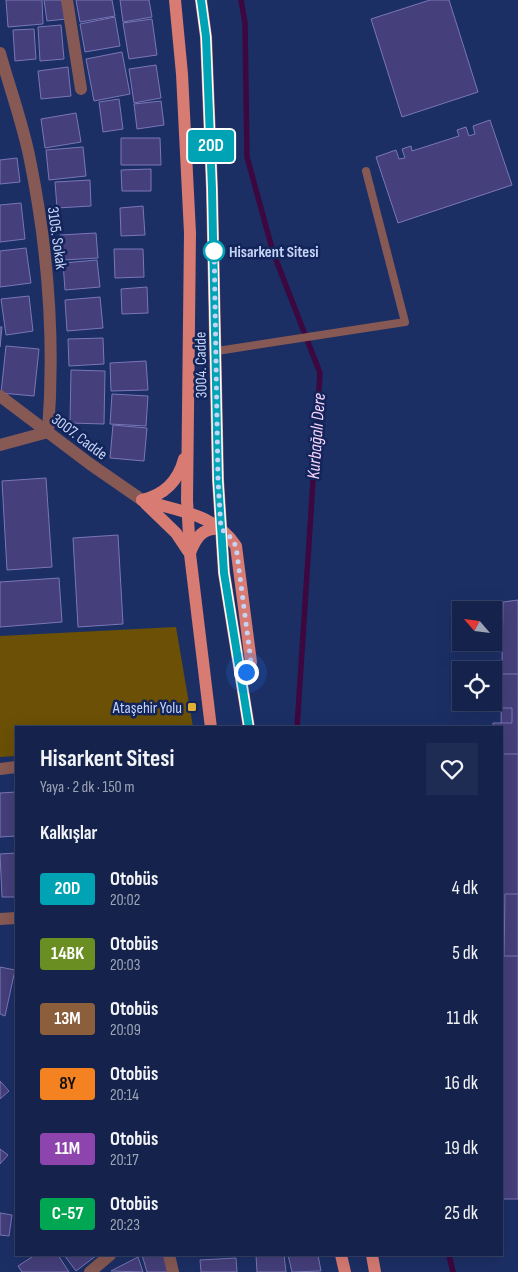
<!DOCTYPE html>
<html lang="tr">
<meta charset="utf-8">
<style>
:root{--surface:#15234c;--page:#1e2b53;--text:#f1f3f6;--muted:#9da4b5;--line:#344064}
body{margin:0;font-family:"Sofia Sans Condensed",sans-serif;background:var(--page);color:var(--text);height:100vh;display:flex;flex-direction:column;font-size:19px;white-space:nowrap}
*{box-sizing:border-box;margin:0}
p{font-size:16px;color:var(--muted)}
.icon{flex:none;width:28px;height:28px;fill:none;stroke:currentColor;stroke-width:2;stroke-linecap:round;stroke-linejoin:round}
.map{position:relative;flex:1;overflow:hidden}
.sheet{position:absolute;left:15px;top:726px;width:488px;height:530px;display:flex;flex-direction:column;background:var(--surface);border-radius:0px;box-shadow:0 5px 20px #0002,0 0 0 1px var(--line)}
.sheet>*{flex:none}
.badge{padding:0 10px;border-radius:4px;font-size:18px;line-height:32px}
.needle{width:32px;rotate:298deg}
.buttons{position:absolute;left:452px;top:601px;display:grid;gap:10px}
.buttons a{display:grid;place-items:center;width:50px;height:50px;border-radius:0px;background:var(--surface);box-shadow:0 5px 20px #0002,0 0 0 1px var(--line);font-size:25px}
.you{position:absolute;width:25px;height:25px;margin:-12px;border:4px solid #fff;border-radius:50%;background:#1a73e8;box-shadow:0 0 0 8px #1a73e833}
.map>.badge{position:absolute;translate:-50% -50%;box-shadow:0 0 0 2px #fff}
h2{padding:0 25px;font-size:19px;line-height:45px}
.round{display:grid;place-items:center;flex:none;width:52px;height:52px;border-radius:0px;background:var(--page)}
.summary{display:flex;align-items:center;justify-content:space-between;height:85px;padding:0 25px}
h1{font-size:24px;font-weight:700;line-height:38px}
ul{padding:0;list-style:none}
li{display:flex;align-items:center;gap:15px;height:65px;padding:0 25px}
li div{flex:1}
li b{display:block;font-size:19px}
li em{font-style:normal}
li .badge{min-width:55px;font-weight:700;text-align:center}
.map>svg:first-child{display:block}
</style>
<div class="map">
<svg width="518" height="1272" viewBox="0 0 518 1272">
<rect width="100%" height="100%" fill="#1c2f65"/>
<path fill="#6b5005" d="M176,627L193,727L16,728V756L0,757V636Z"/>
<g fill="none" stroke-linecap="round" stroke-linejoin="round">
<g stroke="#3d073f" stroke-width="5.5">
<path d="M241,0L245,23L247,157L273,252L320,373L297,728"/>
<path d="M449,1255L453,1272"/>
</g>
</g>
<g fill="#453f7b" stroke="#7a76b7">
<path d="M6,0H42L43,24L8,27Z"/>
<path d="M44,0H64L66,19L47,21Z"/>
<path d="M76,0H112L115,16L80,22Z"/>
<path d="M120,0H149L152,17L123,22Z"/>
<path d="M430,0H449L478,92L402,117L371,19Z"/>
<path d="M115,17L120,46L85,52L80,24Z"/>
<path d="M152,19L157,55L129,59L123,23Z"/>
<path d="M61,25L64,59L40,61L38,27Z"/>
<path d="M34,29L36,59L15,61L13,30Z"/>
<path d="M122,52L130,94L94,101L86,59Z"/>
<path d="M156,65L161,98L134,103L129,69Z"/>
<path d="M68,67L71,96L41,99L38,71Z"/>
<path d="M119,99L123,129L103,132L99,102Z"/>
<path d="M161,101L164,125L137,129L134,104Z"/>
<path d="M76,113L81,142L45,148L41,119Z"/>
<path d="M490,120L512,185L398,223L376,157L396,150L399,159L405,158L402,149L411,146L412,151L459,136L457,130L466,127L469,136L475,134L473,126Z"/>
<path d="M121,138H160L161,165H121Z"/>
<path d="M83,147L86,176L49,180L46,150Z"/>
<path d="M17,158L20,182L0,184V160Z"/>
<path d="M151,169V191H122L121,170Z"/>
<path d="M90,180L91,206L57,208L55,182Z"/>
<path d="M21,203L25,239L0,242V205Z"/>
<path d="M143,206L145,235L121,236L120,208Z"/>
<path d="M96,233L98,258L62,260L60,235Z"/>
<path d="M26,248L31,283L0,287V251Z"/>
<path d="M114,249H143L144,277L115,278Z"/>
<path d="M97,260L100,287L65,290L63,263Z"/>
<path d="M147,287L148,313L122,314L121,289Z"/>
<path d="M29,296L33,331L6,335L1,299Z"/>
<path d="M100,297L103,328L67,331L65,300Z"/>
<path d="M0,327H2L0,347Z"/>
<path d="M103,338L104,364L69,366L68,339Z"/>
<path d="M6,346L39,349L34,396L1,393Z"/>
<path d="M146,361L148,390L111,391L110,363Z"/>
<path d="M71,370L105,371L104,424L70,423Z"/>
<path d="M112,394L148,396L146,426L110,424Z"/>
<path d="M113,425L147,428L144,461L110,458Z"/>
<path d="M46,478L52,567L7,570L2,481Z"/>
<path d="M118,535L123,624L78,627L73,538Z"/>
<path d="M59,578L62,622L0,627V582Z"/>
<path d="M518,600V1199H501V728L503,602Z"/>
<path d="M494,674H518V754H501V728H493V723H512V708H493Z"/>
<path d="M16,792V836L0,837V793Z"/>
<path d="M16,853V897H2L0,854Z"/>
<path d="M505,894H518V956H504Z"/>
<path d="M0,967L15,970L5,1016L0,1014Z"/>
<path d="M0,1081L9,1091L0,1099Z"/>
<path d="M0,1149L8,1155L0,1164Z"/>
<path d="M0,1213L12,1215L9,1236L0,1235Z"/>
<path d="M35,1255H58L69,1272H22L18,1266Z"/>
<path d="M64,1255H97L76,1271Z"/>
<path d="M142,1255H164L169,1272H147Z"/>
<path d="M256,1255H284L286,1272H257Z"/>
<path d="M288,1255H318L321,1271L292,1272Z"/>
<path d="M138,1257L143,1272L111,1271Z"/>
<path d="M236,1258L237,1272H201L200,1260Z"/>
</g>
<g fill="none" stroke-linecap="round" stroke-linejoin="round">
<path stroke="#865954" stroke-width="8" d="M217,351L405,322L366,171"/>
<g stroke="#865954" stroke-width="12">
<path d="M67,0L81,89"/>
<path d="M0,53C10,89 23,124 30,160C48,249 55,341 48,432L0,445"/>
<path d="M0,396L90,464L142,500"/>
<path d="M0,769L16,767"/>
<path d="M0,919L16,918"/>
<path d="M169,1255L173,1272"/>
<path d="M90,1272L110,1255"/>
</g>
<g stroke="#d77b73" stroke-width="12">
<path d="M175,0L182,74L190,233L187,500L190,554L211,728"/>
<path d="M201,0L206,37L212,189L218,480L224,573L249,728"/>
<path d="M142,500C177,511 214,513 236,546L251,662L242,682"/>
<path d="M142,500C164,495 178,482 184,459"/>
<path d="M145,503L176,533L188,551"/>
<path d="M190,553C196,537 203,527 221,529"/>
<path d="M341,1255L345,1272"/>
<path d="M372,1255L375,1272"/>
</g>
</g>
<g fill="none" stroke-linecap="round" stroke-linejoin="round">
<defs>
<path id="line" d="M201,0L206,37L212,189L218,480L224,573L249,728"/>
</defs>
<use href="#line" stroke="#fff" stroke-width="11"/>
<use href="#line" stroke="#00a3b4" stroke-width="8"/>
<path stroke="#c5d4f6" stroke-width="5" stroke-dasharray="0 9" d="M214,251V243L218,480L221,529L228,534L236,546L251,662L246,672"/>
</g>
<circle fill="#fff" stroke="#00a3b4" stroke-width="2.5" cx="214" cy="251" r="10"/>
<rect fill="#e0b034" stroke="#122459" stroke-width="2" x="187" y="702" width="10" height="10" rx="2.5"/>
<g text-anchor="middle" stroke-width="5" stroke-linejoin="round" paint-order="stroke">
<g font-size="16" fill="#c5d4f6" stroke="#122459">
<text transform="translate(58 238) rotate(82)" y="6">3105. Sokak</text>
<text transform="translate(200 365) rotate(-91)" y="6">3004. Cadde</text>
<text transform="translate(80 436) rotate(37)" y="6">3007. Cadde</text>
</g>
<g font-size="16" font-weight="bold" fill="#c5d4f6" stroke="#122459" text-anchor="start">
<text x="229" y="257">Hisarkent Sitesi</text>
</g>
<g font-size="16" fill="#c5d4f6" stroke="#122459" text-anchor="end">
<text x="182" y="713">Ataşehir Yolu</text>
</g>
<g font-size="18" font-style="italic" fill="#fcd6fc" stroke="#122459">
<text transform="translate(316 436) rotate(-86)" y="6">Kurbağalı Dere</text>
</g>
</g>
</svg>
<div class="buttons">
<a><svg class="needle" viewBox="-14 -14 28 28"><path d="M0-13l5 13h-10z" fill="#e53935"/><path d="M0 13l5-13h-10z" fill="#9da4b5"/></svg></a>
<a><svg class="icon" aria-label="locate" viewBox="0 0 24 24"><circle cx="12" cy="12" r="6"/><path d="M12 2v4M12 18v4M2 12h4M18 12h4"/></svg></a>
</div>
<div class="you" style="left:246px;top:672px"></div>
<b class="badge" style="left:211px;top:146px;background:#00a3b4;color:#fff">20D</b>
<section class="sheet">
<div class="summary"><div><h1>Hisarkent Sitesi</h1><p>Yaya · 2 dk · 150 m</p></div><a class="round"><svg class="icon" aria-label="heart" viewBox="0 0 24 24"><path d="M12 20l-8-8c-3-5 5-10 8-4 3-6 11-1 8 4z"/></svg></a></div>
<h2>Kalkışlar</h2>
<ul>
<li><span class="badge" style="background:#00a3b4;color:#fff">20D</span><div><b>Otobüs</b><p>20:02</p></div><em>4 dk</em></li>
<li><span class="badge" style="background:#6b8e23;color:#fff">14BK</span><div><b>Otobüs</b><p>20:03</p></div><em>5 dk</em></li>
<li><span class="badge" style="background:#8b5e3c;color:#fff">13M</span><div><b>Otobüs</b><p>20:09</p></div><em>11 dk</em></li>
<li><span class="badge" style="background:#f58220;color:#111">8Y</span><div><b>Otobüs</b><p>20:14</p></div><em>16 dk</em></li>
<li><span class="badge" style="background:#8e44ad;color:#fff">11M</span><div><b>Otobüs</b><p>20:17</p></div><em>19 dk</em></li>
<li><span class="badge" style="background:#00a651;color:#fff">C-57</span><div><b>Otobüs</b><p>20:23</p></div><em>25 dk</em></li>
</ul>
</section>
</div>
